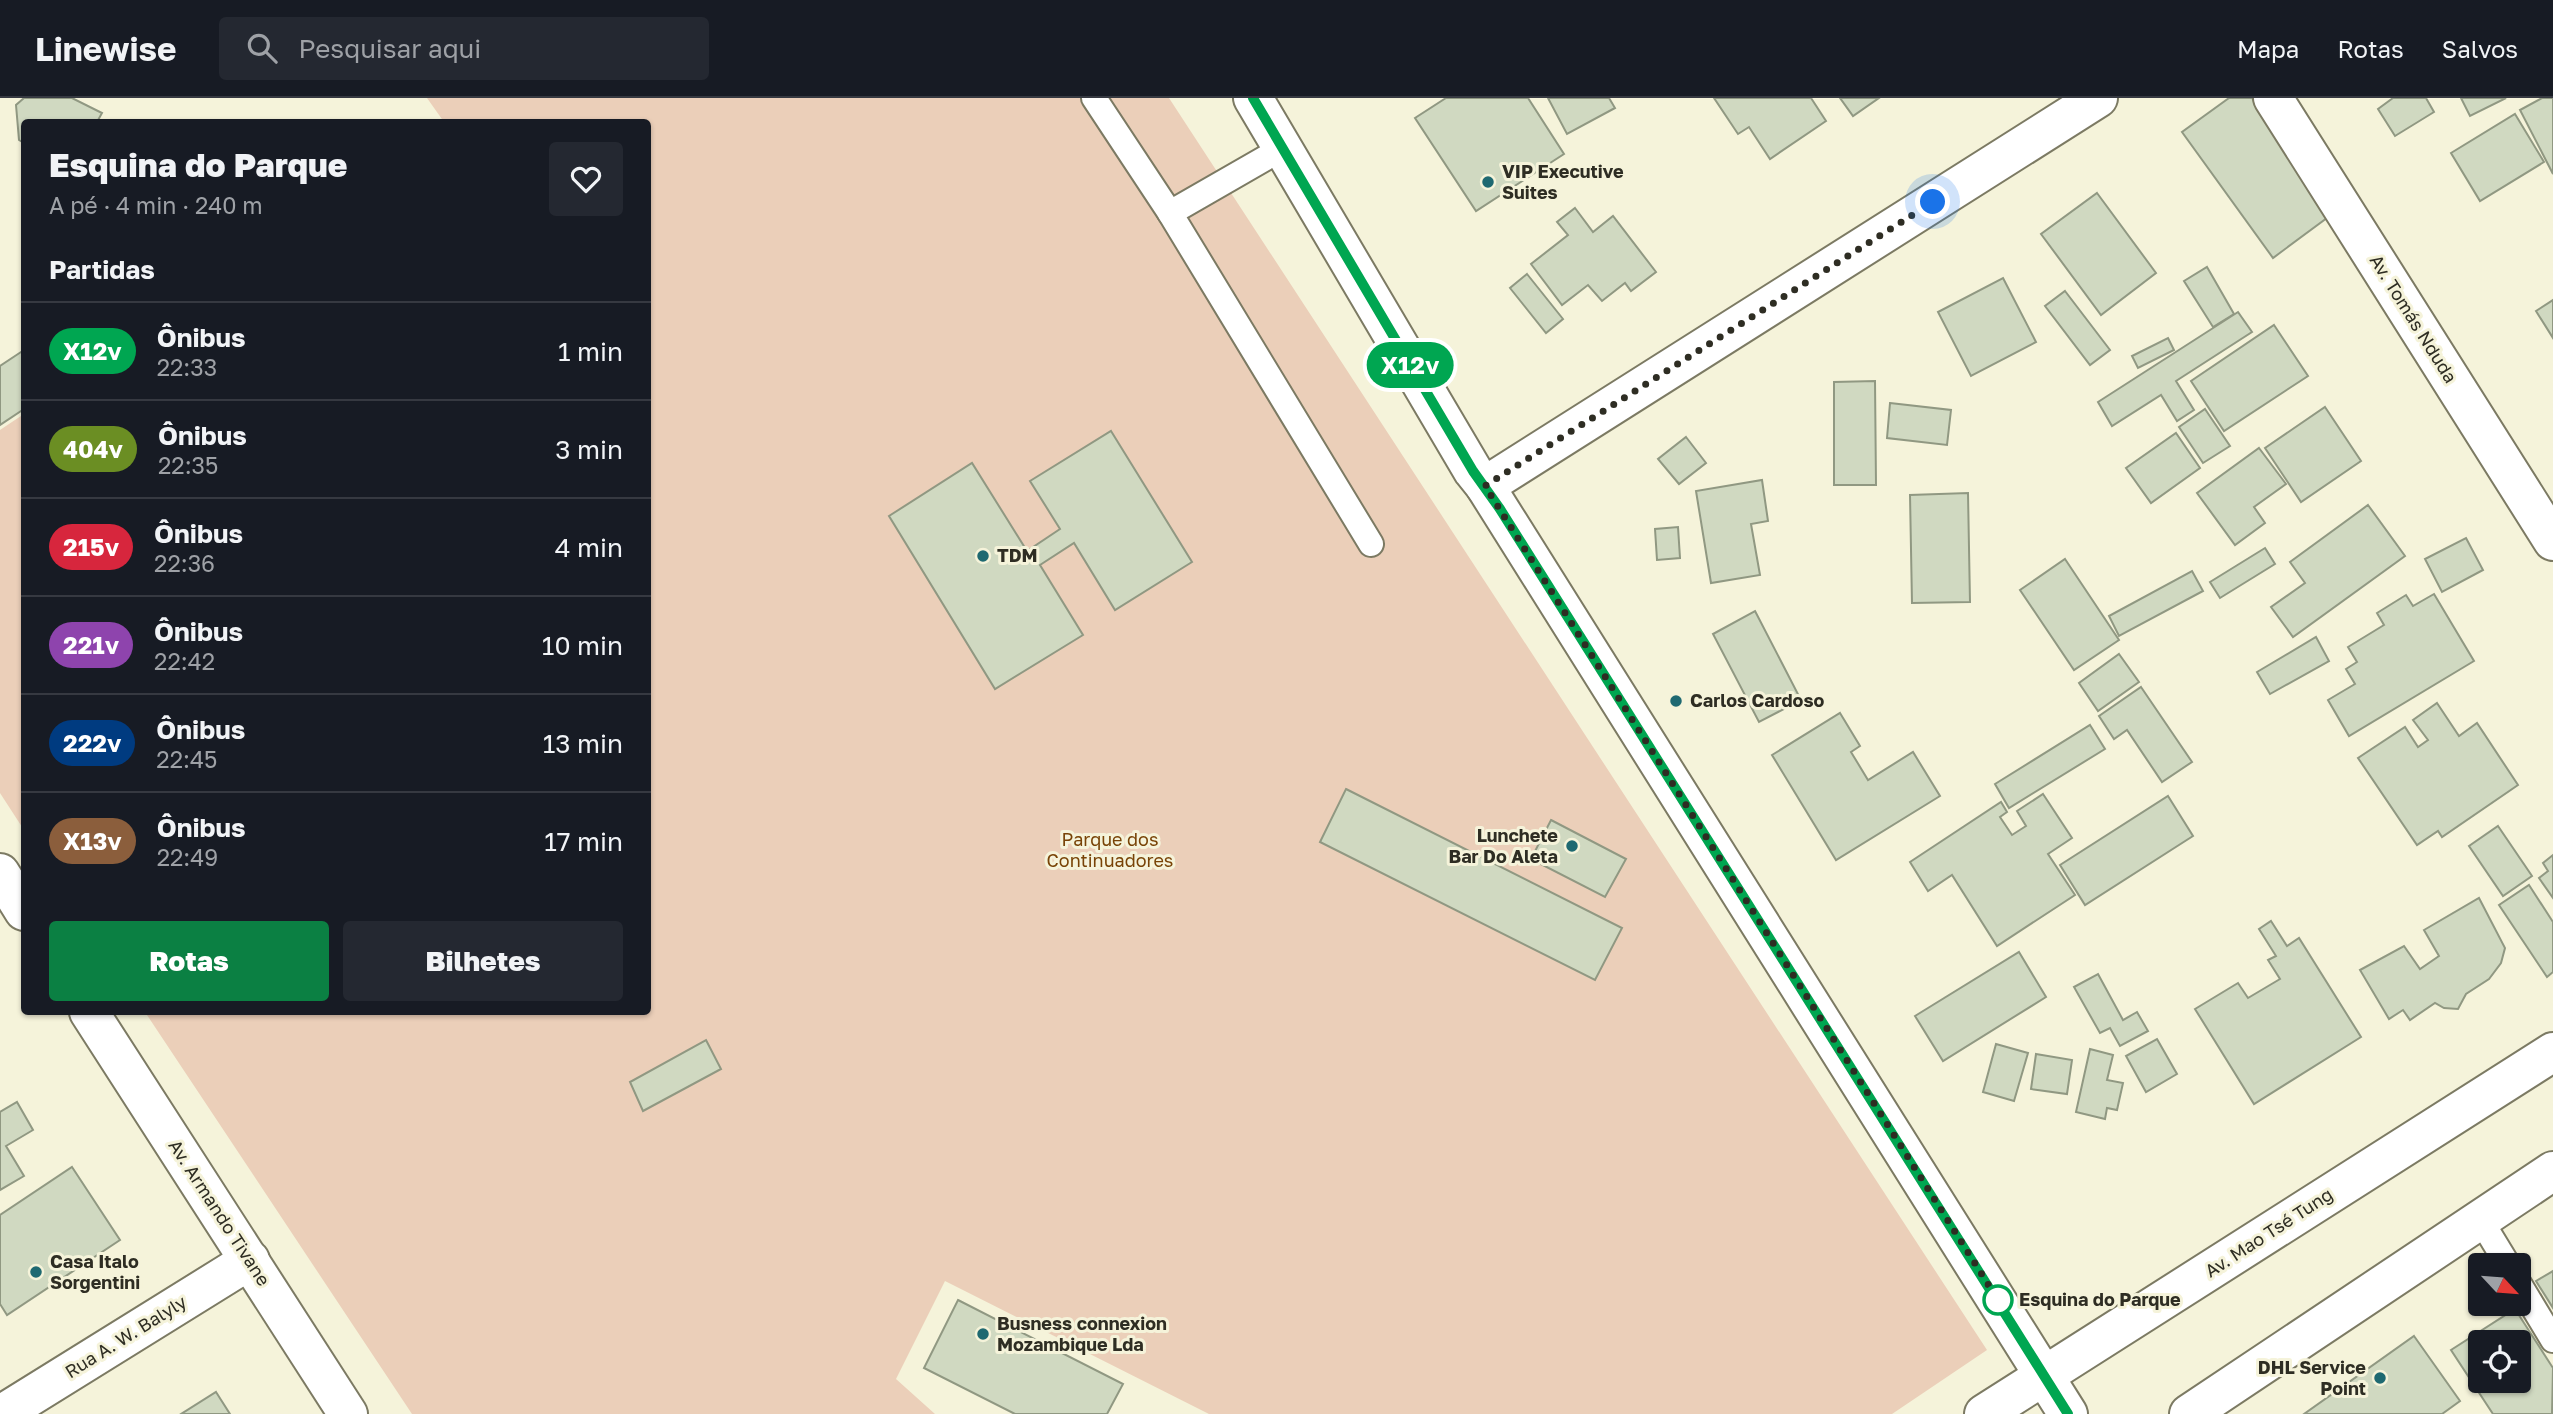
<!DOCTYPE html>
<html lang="pt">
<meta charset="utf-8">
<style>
:root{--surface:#171b24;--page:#242831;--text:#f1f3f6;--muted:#9ea1a6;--line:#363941;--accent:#0b8043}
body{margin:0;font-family:"Golos Text",sans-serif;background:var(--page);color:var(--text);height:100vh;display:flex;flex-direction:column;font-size:26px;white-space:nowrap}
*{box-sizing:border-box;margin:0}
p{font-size:23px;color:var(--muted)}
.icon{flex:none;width:38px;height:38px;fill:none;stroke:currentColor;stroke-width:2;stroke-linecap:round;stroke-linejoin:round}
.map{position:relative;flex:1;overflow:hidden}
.details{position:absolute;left:21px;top:21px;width:630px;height:896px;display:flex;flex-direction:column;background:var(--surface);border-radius:7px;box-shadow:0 2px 5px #0004}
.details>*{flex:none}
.badge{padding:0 14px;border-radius:23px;font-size:24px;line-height:46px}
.needle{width:46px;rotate:116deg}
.fabs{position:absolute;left:2468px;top:1155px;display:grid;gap:14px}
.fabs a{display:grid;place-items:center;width:63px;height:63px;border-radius:7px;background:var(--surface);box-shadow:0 2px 5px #0004;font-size:35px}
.you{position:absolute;width:35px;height:35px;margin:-18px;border:5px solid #fff;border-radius:50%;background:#1a73e8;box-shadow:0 0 0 10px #1a73e833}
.map>.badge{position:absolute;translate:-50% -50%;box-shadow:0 0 0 4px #fff}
h2{padding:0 28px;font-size:26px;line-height:63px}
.round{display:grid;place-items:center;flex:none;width:74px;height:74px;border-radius:7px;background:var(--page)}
.headline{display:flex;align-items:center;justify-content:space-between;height:119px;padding:0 28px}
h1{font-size:33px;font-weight:800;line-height:52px}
.primary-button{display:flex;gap:14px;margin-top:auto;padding:14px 28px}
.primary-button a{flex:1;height:80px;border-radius:7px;background:var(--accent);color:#fff;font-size:28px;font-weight:800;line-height:80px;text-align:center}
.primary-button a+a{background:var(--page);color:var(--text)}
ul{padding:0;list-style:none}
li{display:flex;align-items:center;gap:21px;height:98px;padding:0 28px;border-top:2px solid var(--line)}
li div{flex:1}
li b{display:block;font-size:26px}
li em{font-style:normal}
li .badge{min-width:77px;font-weight:700;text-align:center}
header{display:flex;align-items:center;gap:42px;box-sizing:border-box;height:98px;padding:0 35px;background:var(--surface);border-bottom:2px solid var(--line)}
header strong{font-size:33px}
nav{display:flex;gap:38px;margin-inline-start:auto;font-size:24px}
.search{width:490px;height:63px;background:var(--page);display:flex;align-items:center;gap:18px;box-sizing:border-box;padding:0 24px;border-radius:7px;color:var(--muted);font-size:26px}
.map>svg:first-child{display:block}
</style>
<header>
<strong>Linewise</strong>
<div class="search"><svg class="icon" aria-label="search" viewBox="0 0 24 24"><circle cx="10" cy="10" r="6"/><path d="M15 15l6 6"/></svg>Pesquisar aqui</div>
<nav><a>Mapa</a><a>Rotas</a><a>Salvos</a></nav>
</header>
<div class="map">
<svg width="2553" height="1316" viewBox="0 0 2553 1316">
<rect width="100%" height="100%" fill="#f5f3da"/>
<g fill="#ebcfb9">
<path d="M427,0H1169L1987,1252L1892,1316H1209L945,1183L896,1281L935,1316H412L145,914H648V24H444Z"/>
<path d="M24,316V732L0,695V332Z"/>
</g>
<g fill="#d0d9c1" stroke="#909882" stroke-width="2" fill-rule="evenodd">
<path d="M24,0H72L102,15L97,24H24V45L19,42L16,7Z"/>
<path d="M1446,0H1528L1564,56L1476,113L1415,20Z"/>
<path d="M1548,0H1609L1615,10L1567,36Z"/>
<path d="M1714,0H1811L1826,23L1770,61L1749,29L1738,36Z"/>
<path d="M1840,0H1879L1853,18Z"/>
<path d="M2229,0H2252L2335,114L2273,160L2182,34Z"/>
<path d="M2393,0H2426L2434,14L2395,38L2378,11Z"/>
<path d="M2461,0H2506L2470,18Z"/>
<path d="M2542,0H2553V76L2520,12Z"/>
<path d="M2515,16L2544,64L2480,103L2451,55Z"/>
<path d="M2097,95L2156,175L2101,217L2041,136Z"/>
<path d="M1575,110L1593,134L1613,118L1656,174L1631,193L1625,185L1602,203L1588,187L1562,207L1531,166L1568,137L1557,124Z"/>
<path d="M2207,169L2234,216L2213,229L2184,183Z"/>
<path d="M1527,176L1563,221L1546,235L1510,190Z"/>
<path d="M2003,180L2036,244L1971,278L1938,214Z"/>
<path d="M2065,193L2110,252L2090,267L2045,208Z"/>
<path d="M2553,202V240L2536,213Z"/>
<path d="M2238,214L2252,234L2176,283L2194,312L2177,323L2161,297L2112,328L2098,304Z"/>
<path d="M2274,227L2308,278L2224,333L2191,283Z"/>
<path d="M2168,240L2174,252L2138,270L2132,258Z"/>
<path d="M24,252V311L0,327V268Z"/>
<path d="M1875,283L1876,387H1834V284Z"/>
<path d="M1890,305L1951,312L1947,347L1887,340Z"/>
<path d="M2325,309L2361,363L2301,404L2265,350Z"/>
<path d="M2205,311L2230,348L2203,365L2179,329Z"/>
<path d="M1111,333L1192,464L1115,512L1074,445L1040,467L1083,537L995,591L889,418L972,365L1027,453L1060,431L1030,383Z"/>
<path d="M2176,335L2200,370L2151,405L2126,370Z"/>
<path d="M1686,339L1706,365L1679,386L1658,361Z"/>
<path d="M2259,350L2286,386L2254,409L2265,425L2235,447L2197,395Z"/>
<path d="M1762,382L1768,423L1751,426L1760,477L1711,485L1696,393Z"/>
<path d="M1968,395L1970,504L1912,505L1910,397Z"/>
<path d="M2368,407L2405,458L2293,539L2271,509L2305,485L2290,464Z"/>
<path d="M1678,429L1680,460L1657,462L1655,431Z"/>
<path d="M2466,440L2483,472L2442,494L2425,461Z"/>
<path d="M2265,450L2275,466L2220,500L2210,484Z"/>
<path d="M2065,461L2119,542L2074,572L2020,492Z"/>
<path d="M2192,473L2203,493L2119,538L2109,518Z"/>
<path d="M2434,496L2474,563L2349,638L2328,602L2355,586L2346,571L2357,564L2348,549L2384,527L2377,515L2406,497L2413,508Z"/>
<path d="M1755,513L1801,602L1759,624L1713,536Z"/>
<path d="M2316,539L2329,563L2270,596L2257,574Z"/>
<path d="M2119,556L2139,584L2098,613L2079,585Z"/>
<path d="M2141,589L2192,664L2162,684L2127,632L2114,641L2099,618Z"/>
<path d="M2437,605L2459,638L2477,625L2518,687L2442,739L2438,733L2417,747L2358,660L2405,629L2418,649L2428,642L2413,622Z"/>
<path d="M1840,615L1860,648L1851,654L1868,682L1913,654L1940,698L1836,762L1772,657Z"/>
<path d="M2090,627L2105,651L2009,710L1995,686Z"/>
<path d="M1346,691L1622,830L1595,882L1320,744Z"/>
<path d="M2043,696L2072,740L2048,756L2075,797L1997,848L1952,777L1928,793L1910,764L2001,704L2007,714L2000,719L2012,737L2026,728L2017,713Z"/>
<path d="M2168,698L2193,738L2085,807L2060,767Z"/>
<path d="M1551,722L1626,761L1605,799L1531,761Z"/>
<path d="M2498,728L2532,778L2503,798L2469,748Z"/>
<path d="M2553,757V800L2539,780L2548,773L2543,765Z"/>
<path d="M2529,787L2553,824V874L2547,879L2499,807Z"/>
<path d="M2479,800L2505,850L2501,865L2489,881L2466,896L2458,911L2444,910L2435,905L2410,922L2403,912L2389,921L2360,872L2404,848L2420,871L2439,858L2424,832Z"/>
<path d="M2271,823L2287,848L2299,840L2361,939L2254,1006L2195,911L2238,885L2248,900L2280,881L2268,862L2276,858L2259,831Z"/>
<path d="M2019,854L2046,899L1943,963L1915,918Z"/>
<path d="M2098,876L2123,922L2137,914L2148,933L2120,948L2110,930L2100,935L2074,889Z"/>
<path d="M2157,941L2177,976L2146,994L2126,958Z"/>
<path d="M706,942L721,971L643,1013L630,984Z"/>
<path d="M1996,946L2028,955L2014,1003L1983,994Z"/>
<path d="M2090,951L2113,957L2107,982L2123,985L2117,1012L2107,1010L2105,1021L2076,1014Z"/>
<path d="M2036,956L2072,962L2067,996L2031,991Z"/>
<path d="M17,1004L33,1032L6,1048L24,1078L0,1092V1014Z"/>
<path d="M72,1069L120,1142L7,1217L0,1206V1117Z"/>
<path d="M2553,1173V1210L2536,1183Z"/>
<path d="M958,1202L1123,1286L1107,1316H1015L924,1270Z"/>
<path d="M2515,1211L2553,1270L2552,1316H2493L2451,1252ZM2480,1244H2518V1283H2480Z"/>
<path d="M2414,1238L2460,1303L2442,1316H2304Z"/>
<path d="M216,1294L230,1316H181Z"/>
</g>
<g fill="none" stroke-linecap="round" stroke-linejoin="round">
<defs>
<g id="service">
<path d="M1094,0L1170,115"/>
<path d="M1283,50L1170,115L1371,446"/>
<path d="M2480,1121L2508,1167"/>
<path d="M2518,1184L2553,1242"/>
</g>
<g id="minor">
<path d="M1253,0L1473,373L1485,388L2068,1316"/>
<path d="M2273,0L2553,443"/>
<path d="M1485,388L2098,0"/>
<path d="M0,775L24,813"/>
<path d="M89,914L348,1316"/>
<path d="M2,1316L250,1162"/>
</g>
<g id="secondary">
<path d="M1984,1316L2553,954"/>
<path d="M2189,1316L2553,1073"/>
</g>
</defs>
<use href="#service" stroke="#7c7a63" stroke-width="28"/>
<use href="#minor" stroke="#7c7a63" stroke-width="42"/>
<use href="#secondary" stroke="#7c7a63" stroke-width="42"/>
<use href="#service" stroke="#fff" stroke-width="24"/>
<use href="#minor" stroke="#fff" stroke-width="38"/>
<use href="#secondary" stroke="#fff" stroke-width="38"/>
</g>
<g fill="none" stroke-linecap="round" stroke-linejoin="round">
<defs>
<path id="line" d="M1253,0L1473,373L1500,411L2068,1316"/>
</defs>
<use href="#line" stroke="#fff" stroke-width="16"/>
<use href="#line" stroke="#00a651" stroke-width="10"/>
<path stroke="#2e2d23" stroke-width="7" stroke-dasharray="0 12.6" d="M1933,104L1485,388L1998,1202"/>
</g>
<g fill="#1e6971" stroke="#f5f3da" stroke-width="2.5">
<circle cx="1488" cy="84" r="7"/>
<circle cx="983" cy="458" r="7"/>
<circle cx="1676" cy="603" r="7"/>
<circle cx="1572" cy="748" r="7"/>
<circle cx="36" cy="1174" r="7"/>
<circle cx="983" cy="1236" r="7"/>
<circle cx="2380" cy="1280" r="7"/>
</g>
<circle fill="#fff" stroke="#00a651" stroke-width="3.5" cx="1998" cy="1202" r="14"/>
<g text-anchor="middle" stroke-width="6" stroke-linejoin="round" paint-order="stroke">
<g font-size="18" font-weight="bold" fill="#2e2d23" stroke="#f5f3da" text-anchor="start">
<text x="1502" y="80">VIP Executive<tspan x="1502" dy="21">Suites</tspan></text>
<text x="997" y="464">TDM</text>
<text x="1690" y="609">Carlos Cardoso</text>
<text x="1558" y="744" text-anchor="end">Lunchete<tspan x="1558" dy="21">Bar Do Aleta</tspan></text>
<text x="50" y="1170">Casa Italo<tspan x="50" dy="21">Sorgentini</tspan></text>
<text x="997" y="1232">Busness connexion<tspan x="997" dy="21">Mozambique Lda</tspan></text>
<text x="2366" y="1276" text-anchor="end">DHL Service<tspan x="2366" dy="21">Point</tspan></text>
</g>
<g font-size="18" fill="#2e2d23" stroke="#f5f3da">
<text transform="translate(2413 221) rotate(58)" y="6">Av. Tomás Nduda</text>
<text transform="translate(219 1115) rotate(57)" y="6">Av. Armando Tivane</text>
<text transform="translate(2269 1135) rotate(-33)" y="6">Av. Mao Tsé Tung</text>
<text transform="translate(126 1239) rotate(-32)" y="6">Rua A. W. Balyly</text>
</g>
<g font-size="18" fill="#784306" stroke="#f5f3da">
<text x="1110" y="748">Parque dos<tspan x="1110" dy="21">Continuadores</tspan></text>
</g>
<g font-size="18" font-weight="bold" fill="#2e2d23" stroke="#f5f3da" text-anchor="start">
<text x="2019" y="1208">Esquina do Parque</text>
</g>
</g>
</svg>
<div class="fabs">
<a><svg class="needle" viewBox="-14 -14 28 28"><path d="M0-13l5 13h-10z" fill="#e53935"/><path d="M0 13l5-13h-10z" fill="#9ea1a6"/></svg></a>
<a><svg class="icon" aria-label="locate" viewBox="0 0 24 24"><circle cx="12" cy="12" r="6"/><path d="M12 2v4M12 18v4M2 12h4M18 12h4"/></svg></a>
</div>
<div class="you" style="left:1933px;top:104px"></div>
<b class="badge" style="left:1410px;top:267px;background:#00a651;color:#fff">X12v</b>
<section class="details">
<div class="headline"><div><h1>Esquina do Parque</h1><p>A pé · 4 min · 240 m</p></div><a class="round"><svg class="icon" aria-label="heart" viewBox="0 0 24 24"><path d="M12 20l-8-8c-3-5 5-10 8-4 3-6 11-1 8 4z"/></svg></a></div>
<h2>Partidas</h2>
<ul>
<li><span class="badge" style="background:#00a651;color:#fff">X12v</span><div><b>Ônibus</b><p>22:33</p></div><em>1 min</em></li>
<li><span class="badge" style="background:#6b8e23;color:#fff">404v</span><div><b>Ônibus</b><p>22:35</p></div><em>3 min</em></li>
<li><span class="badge" style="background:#d7263d;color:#fff">215v</span><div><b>Ônibus</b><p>22:36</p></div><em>4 min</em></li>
<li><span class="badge" style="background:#8e44ad;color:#fff">221v</span><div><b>Ônibus</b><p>22:42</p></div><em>10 min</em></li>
<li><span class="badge" style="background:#003b80;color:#fff">222v</span><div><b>Ônibus</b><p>22:45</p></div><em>13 min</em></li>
<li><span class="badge" style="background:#8b5e3c;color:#fff">X13v</span><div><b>Ônibus</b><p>22:49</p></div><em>17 min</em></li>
</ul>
<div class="primary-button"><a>Rotas</a><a>Bilhetes</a></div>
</section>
</div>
